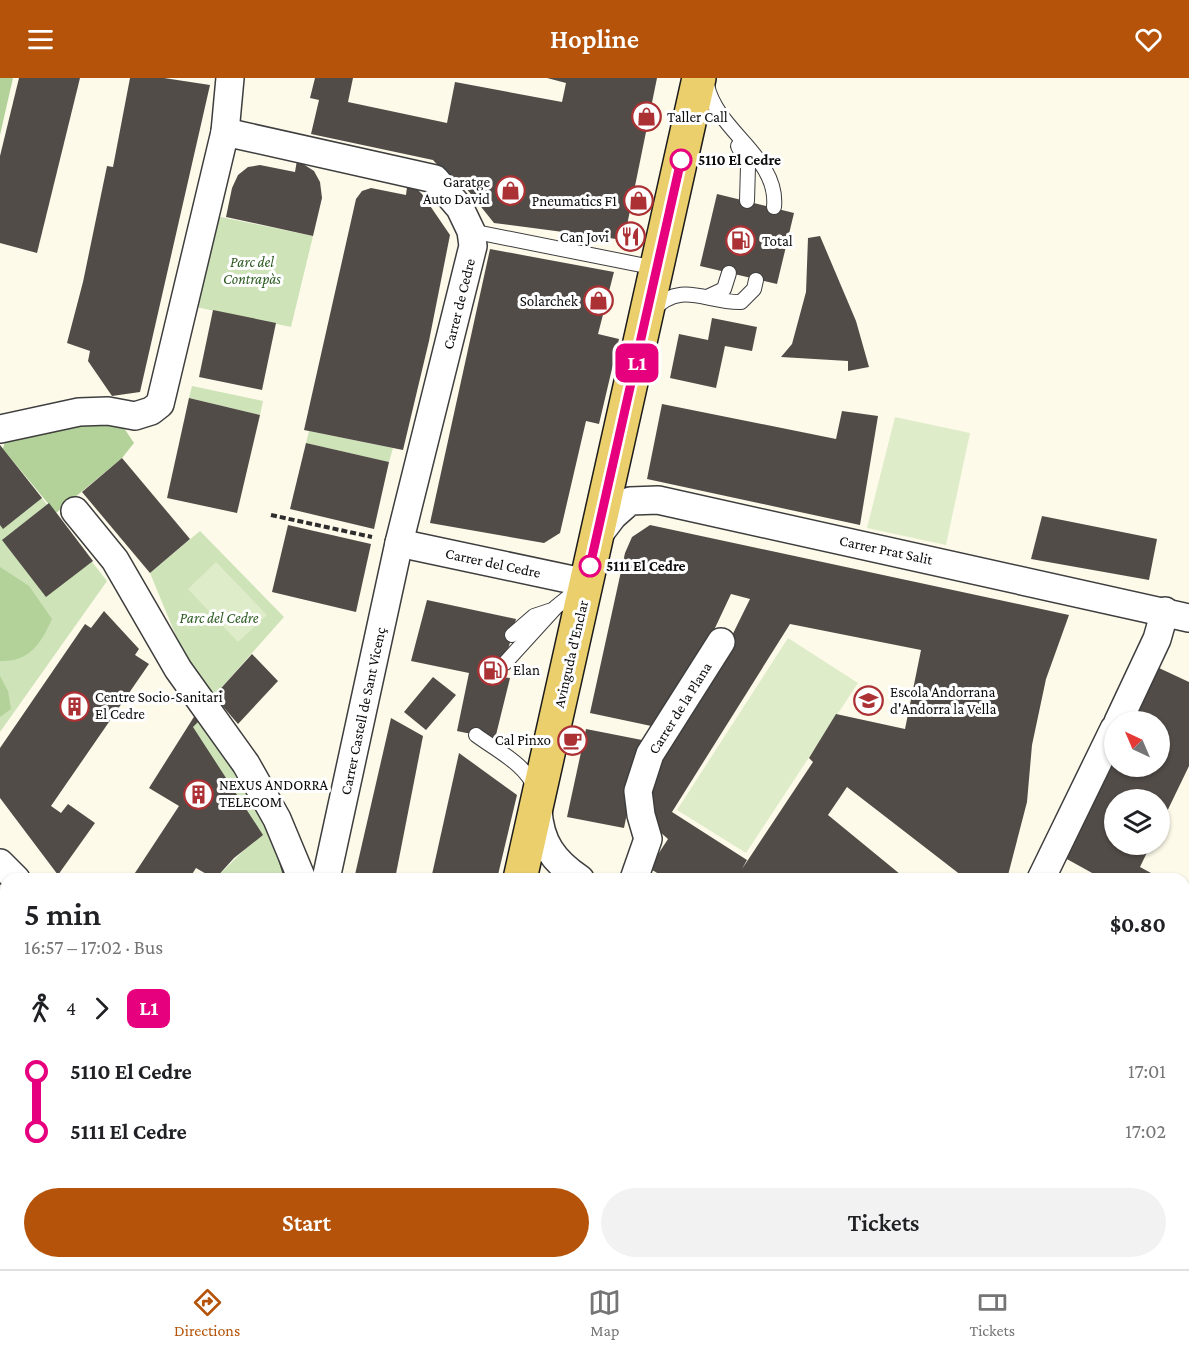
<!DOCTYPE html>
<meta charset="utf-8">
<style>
:root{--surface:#fff;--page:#f2f2f2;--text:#202124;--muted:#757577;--line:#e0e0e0;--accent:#b45309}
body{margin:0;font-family:"Crimson Pro",serif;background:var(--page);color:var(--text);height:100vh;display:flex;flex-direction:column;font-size:22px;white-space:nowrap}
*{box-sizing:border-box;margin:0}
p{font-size:20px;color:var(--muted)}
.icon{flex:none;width:33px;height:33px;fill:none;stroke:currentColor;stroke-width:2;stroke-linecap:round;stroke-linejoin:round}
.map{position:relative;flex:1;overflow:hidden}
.drawer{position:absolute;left:0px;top:795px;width:1190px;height:396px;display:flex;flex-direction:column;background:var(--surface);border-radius:18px 18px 0 0;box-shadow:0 2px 4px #0004}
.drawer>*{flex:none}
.badge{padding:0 12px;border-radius:9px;font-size:21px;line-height:39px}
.needle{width:39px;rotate:316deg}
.buttons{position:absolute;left:1104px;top:633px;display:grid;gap:12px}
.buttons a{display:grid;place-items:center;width:66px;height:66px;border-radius:50%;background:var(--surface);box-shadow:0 2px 4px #0004;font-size:30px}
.map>.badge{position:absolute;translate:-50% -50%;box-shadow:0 0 0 3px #fff}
.legs{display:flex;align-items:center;gap:9px;height:66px;padding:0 24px;font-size:20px}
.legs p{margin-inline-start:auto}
.head{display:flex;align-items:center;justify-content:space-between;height:102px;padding:0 24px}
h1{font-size:33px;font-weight:600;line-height:45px}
.cta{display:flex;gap:12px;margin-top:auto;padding:12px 24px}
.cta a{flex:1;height:69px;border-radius:36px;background:var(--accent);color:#fff;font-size:24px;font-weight:600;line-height:69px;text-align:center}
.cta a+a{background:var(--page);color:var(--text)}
ul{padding:0 24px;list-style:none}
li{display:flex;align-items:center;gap:21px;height:60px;font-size:22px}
li i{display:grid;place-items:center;width:9px;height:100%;margin:0 8px;background:currentColor}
li i::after{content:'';width:15px;height:15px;margin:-8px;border:4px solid;border-radius:50%;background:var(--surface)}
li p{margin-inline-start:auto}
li:first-child i{background:linear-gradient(#0000 50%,currentColor 0)}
li:last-child i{background:linear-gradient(currentColor 50%,#0000 0)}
header{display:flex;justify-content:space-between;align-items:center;height:78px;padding:0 24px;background:var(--accent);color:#fff;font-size:27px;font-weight:600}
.menu{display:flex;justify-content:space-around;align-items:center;height:84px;border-top:2px solid var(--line);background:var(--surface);font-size:16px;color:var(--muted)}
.menu a{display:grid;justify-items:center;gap:3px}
.menu .selected{color:var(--accent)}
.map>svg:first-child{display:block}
</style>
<header><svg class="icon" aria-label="menu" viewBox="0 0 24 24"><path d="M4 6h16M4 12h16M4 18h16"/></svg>Hopline<svg class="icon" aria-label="heart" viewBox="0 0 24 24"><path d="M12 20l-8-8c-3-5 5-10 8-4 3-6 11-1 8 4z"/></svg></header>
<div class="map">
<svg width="1189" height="1191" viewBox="0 0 1189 1191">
<rect width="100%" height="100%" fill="#fdfaea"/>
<g fill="#cee3b8">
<path d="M216,138L313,158L291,249L196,229Z"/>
<path d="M192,308L263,323L260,337L189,320Z"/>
<path d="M309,353L393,370L389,384L306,365Z"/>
<path d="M0,367L107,503L0,654Z"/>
<path d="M200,453L284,539L214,618L188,587L150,495Z"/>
<path d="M199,643C234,691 272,742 284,801H215L250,766L193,649Z"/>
<path d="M6,1015V1076L1,1073C3,1054 0,1031 6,1015Z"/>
</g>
<g fill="#b2d299">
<path d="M0,0H13L0,57Z"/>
<path d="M100,340L120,344L134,365L122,380L56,435L3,371L5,363Z"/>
<path d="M0,489L29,508L52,541C41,565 30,584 0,583Z"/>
<path d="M0,598L8,613L11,631L0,639Z"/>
</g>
<g fill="#dfecc9">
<path d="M895,339L970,355L946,467L867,450Z"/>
<path d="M216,484L267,537L238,564L188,511Z"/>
<path d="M788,560L858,605L746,775L677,732Z"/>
</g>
<g fill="#524c48" fill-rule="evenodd">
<path d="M19,0H80L37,175L0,165V78Z"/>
<path d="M130,0H164L210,7L140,314L112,318L88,283L90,273L67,265L83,204L107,88L113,89Z"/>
<path d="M315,0H353L348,24L447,45L455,4L562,24L566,5L547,0H657L624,162L494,145L462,105L452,103L433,82L311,56L319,22L310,20Z"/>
<path d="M297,82L314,93L320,104L322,120L313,158L226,139L232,110L238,97L248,89L260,87L295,94Z"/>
<path d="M407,109L416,110L422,116L450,157L429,263L403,372L304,352L356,121L362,113L371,110L406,117Z"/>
<path d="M717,116L794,135L777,206L700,188Z"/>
<path d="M820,158L856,243L869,289L848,293V283L781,279L792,266L806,214L808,160Z"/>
<path d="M490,171L614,194L598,256L619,261L599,346L586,343L560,455L544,465L430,445Z"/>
<path d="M213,232L276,245L262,312L199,299Z"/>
<path d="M712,240L757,249L752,273L725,268L716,310L670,300L679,256L708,262Z"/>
<path d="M189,320L260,337L237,435L167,420Z"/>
<path d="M662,326L836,361L842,333L878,338L860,447L647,401Z"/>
<path d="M306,365L389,384L374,451L290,431Z"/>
<path d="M0,367L42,420L3,451L0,447Z"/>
<path d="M122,380L190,461L150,495L82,414Z"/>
<path d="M49,425L93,483L46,519L2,462Z"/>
<path d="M1042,438L1157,461L1149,502L1031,481Z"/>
<path d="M288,447L371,466L356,534L272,514Z"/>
<path d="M650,447L1069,537L1046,601L1032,667L1027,724L1007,801H966L847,709L828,737L906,801H667L649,790L668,761L659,753L646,725L655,686L716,590L750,521L731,516L699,584L656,649L590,635L625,475L632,459ZM790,546L921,572L905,651L836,636L809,680L813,684L742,791L747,782L672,734Z"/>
<path d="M427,522L516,541L501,599L510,600L495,661L457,653L469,595L411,583Z"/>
<path d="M104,533L139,571L135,577L149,586L51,728L61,735L68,726L95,745L58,797L0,720V670L85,546L91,550Z"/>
<path d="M252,576L278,603L238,646L214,618Z"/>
<path d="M1159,590L1189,604V688L1160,748V722H1114V766H1151L1140,789L1162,801H1103L1065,780L1114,683V688H1160V644H1134Z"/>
<path d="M433,599L456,617L426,652L404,634Z"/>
<path d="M197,634L257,723L289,801H284L271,758L240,700L199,643L193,649L263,757L234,780L215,801L196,790L189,801H131L179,728L149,710Z"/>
<path d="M391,640L423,658L395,801H354Z"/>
<path d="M586,651L642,662L624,750L567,739Z"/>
<path d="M459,675L517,717L497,801H431Z"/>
<path d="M1189,820V912L1184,909V830Z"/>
<path d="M6,837V897L0,904V843Z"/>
<path d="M1184,1052L1189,1056V1096L1184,1093Z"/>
<path d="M0,1084L6,1087V1185H22L18,1191H0Z"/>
<path d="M1189,1099V1191H1140L1143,1185H1184V1107Z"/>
<path d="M199,1185H268L262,1191H193Z"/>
<path d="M289,1185H383L406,1190L288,1191Z"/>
<path d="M726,1185H961L957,1191H723Z"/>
</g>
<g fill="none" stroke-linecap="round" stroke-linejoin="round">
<defs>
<g id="lane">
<path d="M707,7C717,54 779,79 774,129"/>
<path d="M738,68L748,88L747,123"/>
<path d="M471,153L656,190"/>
<path d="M707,219L724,211L729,195"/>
<path d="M653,232C682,202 706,225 741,224L754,211L756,202"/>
<path d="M512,557L534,538L552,532"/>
<path d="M505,585L556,529L577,512"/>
<path d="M476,657C496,672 527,687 535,711"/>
<path d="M701,1191L704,1185"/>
<path d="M966,1191L970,1185"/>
</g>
<g id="street">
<path d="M225,54L230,0"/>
<path d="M0,351L79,334L108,333L135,338L151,333L160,326L225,54L435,101L460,130L471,153L473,168L399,465L326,801"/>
<path d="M75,433L115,482L178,591L246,686L277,741L302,801"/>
<path d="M597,459L613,438L630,423L658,422L1189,540"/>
<path d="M399,465L587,505"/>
<path d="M1118,644L1157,561L1165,533"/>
<path d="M538,732C540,764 553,783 580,801"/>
<path d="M0,785L16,801"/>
<path d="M634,801L648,761L641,737L638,713L650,676L721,564"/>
<path d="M1041,801L1114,651"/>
<path d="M144,1191L146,1185"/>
</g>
<g id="primary">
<path d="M520,801L699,0"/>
<path d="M433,1191L434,1185"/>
</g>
</defs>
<use href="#lane" stroke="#3e3e3e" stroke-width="16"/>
<use href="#street" stroke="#3e3e3e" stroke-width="30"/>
<use href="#primary" stroke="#1c1c1c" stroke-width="36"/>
<path stroke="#2d2d2d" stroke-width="4" stroke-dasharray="6 3" stroke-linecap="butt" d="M271,437L372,459"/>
<use href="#lane" stroke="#fff" stroke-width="14"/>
<use href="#street" stroke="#fff" stroke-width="27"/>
<use href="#primary" stroke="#ebcf6c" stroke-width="33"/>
</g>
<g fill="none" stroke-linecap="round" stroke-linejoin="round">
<defs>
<path id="line-1" d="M590,488L681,82"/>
</defs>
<use href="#line-1" stroke="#fff" stroke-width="14"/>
<use href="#line-1" stroke="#e6007e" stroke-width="9"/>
</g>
<defs>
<symbol id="shop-ring" viewBox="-11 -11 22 22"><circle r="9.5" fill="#fff" stroke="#ac3134" stroke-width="1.5"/><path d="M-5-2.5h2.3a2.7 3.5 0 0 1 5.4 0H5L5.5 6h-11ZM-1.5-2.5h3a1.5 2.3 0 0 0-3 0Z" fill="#ac3134"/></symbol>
<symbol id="restaurant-ring" viewBox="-11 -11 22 22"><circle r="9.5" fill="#fff" stroke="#ac3134" stroke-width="1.5"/><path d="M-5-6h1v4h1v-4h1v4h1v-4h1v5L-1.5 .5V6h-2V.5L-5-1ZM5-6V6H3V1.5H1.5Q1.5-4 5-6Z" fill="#ac3134"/></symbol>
<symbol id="fuel-ring" viewBox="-11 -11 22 22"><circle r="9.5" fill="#fff" stroke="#ac3134" stroke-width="1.5"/><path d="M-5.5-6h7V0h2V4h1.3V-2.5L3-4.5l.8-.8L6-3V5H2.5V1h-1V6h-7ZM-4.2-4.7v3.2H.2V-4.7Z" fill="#ac3134"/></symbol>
<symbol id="school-ring" viewBox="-11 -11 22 22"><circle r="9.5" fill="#fff" stroke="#ac3134" stroke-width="1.5"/><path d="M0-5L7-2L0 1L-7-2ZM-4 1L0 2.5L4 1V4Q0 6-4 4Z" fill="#ac3134"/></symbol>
<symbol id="building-ring" viewBox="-11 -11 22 22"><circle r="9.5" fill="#fff" stroke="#ac3134" stroke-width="1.5"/><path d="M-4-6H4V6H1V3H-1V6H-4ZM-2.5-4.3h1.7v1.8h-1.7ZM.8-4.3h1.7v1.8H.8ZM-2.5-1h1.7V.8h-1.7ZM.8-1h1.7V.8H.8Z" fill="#ac3134"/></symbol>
<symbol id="cafe-ring" viewBox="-11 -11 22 22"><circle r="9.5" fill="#fff" stroke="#ac3134" stroke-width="1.5"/><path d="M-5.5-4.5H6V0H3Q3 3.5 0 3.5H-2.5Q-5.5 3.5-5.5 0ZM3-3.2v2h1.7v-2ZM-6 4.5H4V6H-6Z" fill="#ac3134"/></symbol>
</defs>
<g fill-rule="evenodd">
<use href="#shop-ring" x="630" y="22" width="33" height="33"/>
<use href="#shop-ring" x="494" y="96" width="33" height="33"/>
<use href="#shop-ring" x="622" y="106" width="33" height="33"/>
<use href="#restaurant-ring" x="614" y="142" width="33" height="33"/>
<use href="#fuel-ring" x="724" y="146" width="33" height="33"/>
<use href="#shop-ring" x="582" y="206" width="33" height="33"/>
<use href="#fuel-ring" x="476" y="576" width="33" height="33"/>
<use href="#school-ring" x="852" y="606" width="33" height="33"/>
<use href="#building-ring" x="58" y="612" width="33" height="33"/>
<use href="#cafe-ring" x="556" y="646" width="33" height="33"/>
<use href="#building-ring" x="182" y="700" width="33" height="33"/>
</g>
<g fill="#fff" stroke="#e6007e" stroke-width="3">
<circle cx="681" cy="82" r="10"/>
<circle cx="590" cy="488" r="10"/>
</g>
<g text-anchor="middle" stroke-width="6" stroke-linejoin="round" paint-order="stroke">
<g font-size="15" fill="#0b0b0b" stroke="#fff" text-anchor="start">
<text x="667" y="44">Taller Call</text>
<text x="490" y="109" text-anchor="end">Garatge<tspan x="490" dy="17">Auto David</tspan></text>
<text x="617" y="128" text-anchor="end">Pneumatics F1</text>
<text x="609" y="164" text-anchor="end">Can Jovi</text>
<text x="762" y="168">Total</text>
<text x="578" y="228" text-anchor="end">Solarchek</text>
<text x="513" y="597">Elan</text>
<text x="890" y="619">Escola Andorrana<tspan x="890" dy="17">d'Andorra la Vella</tspan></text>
<text x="95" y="624">Centre Socio-Sanitari<tspan x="95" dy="17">El Cedre</tspan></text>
<text x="551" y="667" text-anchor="end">Cal Pinxo</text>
<text x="219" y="712">NEXUS ANDORRA<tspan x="219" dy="17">TELECOM</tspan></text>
</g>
<g font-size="15" font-weight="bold" fill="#0b0b0b" stroke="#fff" text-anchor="start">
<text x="698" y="87">5110 El Cedre</text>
<text x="606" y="493">5111 El Cedre</text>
</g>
<g font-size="15" font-style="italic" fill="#2d5b22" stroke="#fff">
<text x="252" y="189">Parc del<tspan x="252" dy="17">Contrapàs</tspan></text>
<text x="219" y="545">Parc del Cedre</text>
</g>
<g font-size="15" fill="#0b0b0b" stroke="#fff">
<text transform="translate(459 226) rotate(-76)" y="5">Carrer de Cedre</text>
<text transform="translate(886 472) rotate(12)" y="5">Carrer Prat Salit</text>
<text transform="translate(493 485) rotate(12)" y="5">Carrer del Cedre</text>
<text transform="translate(571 576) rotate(-77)" y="5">Avinguda d'Enclar</text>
<text transform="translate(680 630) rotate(-58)" y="5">Carrer de la Plana</text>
<text transform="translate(363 633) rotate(-78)" y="5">Carrer Castell de Sant Vicenç</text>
</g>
</g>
</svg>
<div class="buttons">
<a><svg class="needle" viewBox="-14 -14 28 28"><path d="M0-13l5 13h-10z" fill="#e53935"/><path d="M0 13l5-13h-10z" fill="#757577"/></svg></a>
<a><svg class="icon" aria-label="layers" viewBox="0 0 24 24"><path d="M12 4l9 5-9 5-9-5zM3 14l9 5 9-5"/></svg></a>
</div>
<b class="badge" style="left:637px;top:285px;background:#e6007e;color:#fff">L1</b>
<section class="drawer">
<div class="head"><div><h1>5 min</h1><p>16:57 – 17:02 · Bus</p></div><b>$0.80</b></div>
<div class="legs"><svg class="icon" aria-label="walk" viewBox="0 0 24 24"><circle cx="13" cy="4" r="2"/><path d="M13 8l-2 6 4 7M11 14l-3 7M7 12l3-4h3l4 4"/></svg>4<svg class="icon" aria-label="forward" viewBox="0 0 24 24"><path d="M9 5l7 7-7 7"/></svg><b class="badge" style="background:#e6007e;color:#fff">L1</b></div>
<ul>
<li><i style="color:#e6007e"></i><b>5110 El Cedre</b><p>17:01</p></li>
<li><i style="color:#e6007e"></i><b>5111 El Cedre</b><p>17:02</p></li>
</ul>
<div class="cta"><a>Start</a><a>Tickets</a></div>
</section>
</div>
<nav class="menu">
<a class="selected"><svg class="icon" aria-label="directions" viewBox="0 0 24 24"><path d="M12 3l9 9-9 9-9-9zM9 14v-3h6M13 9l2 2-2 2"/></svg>Directions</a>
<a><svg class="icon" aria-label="map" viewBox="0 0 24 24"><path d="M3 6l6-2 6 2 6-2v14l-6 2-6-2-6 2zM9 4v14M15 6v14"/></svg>Map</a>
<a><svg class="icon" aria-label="tickets" viewBox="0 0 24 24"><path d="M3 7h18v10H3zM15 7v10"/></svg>Tickets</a>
</nav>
